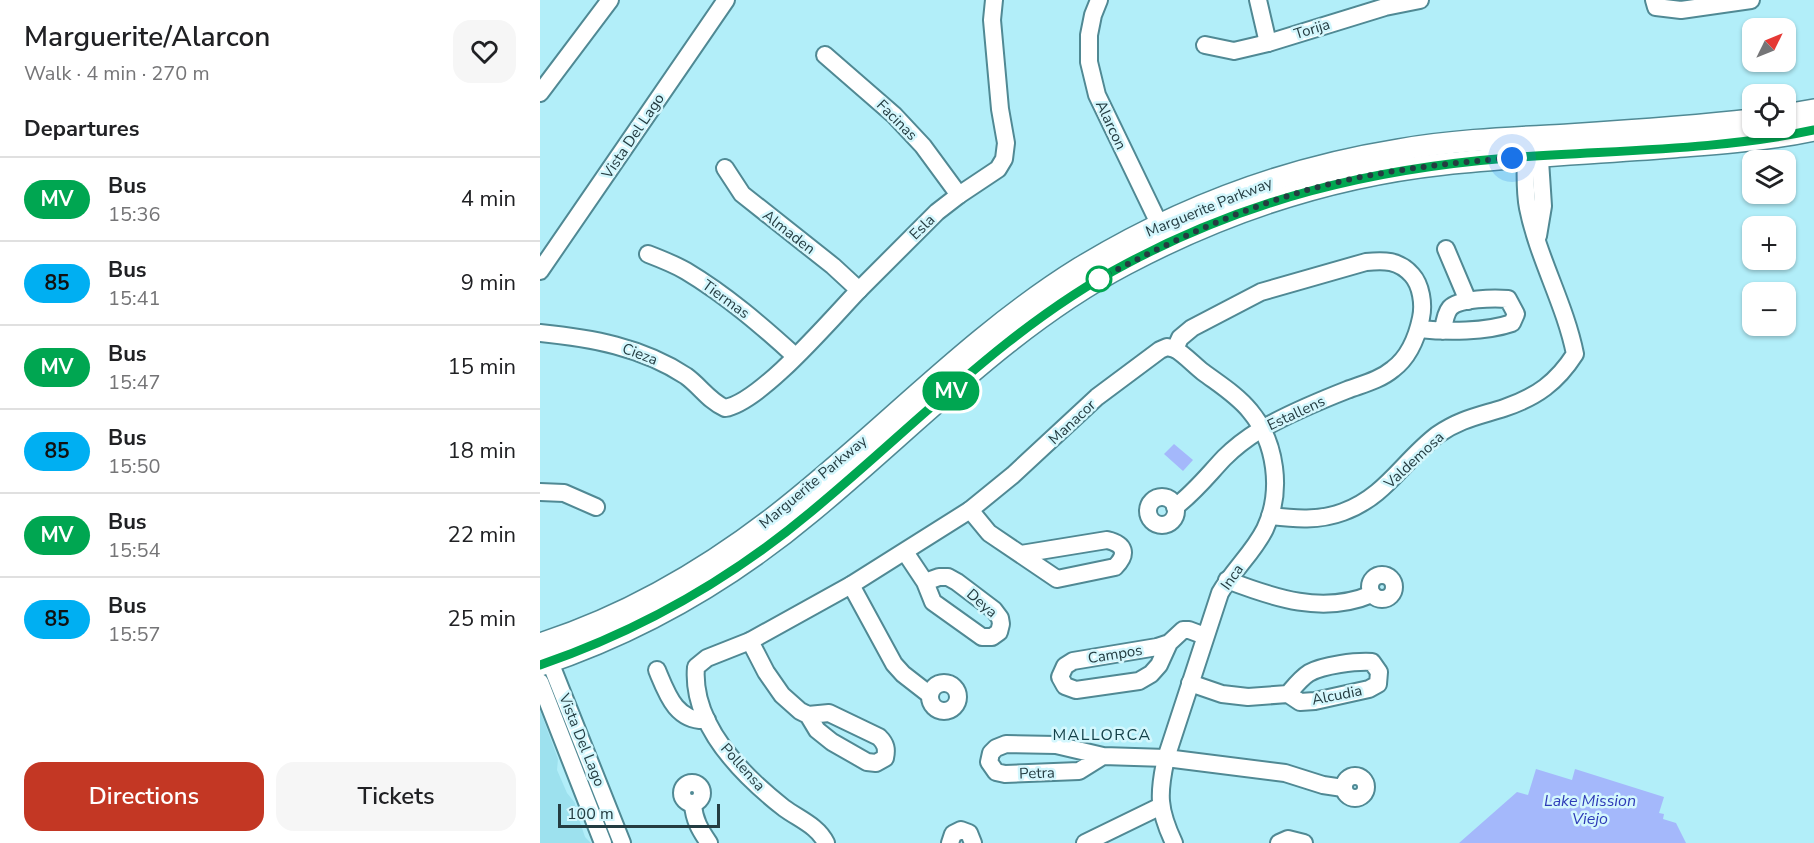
<!DOCTYPE html>
<meta charset="utf-8">
<style>
:root{--surface:#fff;--page:#f6f6f6;--text:#202124;--muted:#757577;--line:#e0e0e0;--accent:#c33724}
body{margin:0;font-family:"Nunito Sans",sans-serif;background:var(--page);color:var(--text);height:100vh;display:flex;flex-direction:column;font-size:22px;white-space:nowrap}
*{box-sizing:border-box;margin:0}
p{font-size:20px;color:var(--muted)}
.icon{flex:none;width:33px;height:33px;fill:none;stroke:currentColor;stroke-width:2;stroke-linecap:round;stroke-linejoin:round}
.map{position:relative;flex:1;overflow:hidden}
.drawer{display:flex;flex-direction:column;background:var(--surface);width:540px}
.drawer>*{flex:none}
.badge{padding:0 12px;border-radius:20px;font-size:21px;line-height:39px}
.needle{width:39px;rotate:47deg}
.controls{position:absolute;left:1202px;top:18px;display:grid;gap:12px}
.controls a{display:grid;place-items:center;width:54px;height:54px;border-radius:12px;background:var(--surface);box-shadow:0 2px 4px #0004;font-size:30px}
.scale{position:absolute;left:18px;bottom:15px;width:162px;box-sizing:border-box;padding-left:6px;border:3px solid #243c41;border-top:0;font-size:16px;line-height:21px;white-space:nowrap;color:#243c41;-webkit-text-stroke:4px #d4f7fd;paint-order:stroke}
.you{position:absolute;width:30px;height:30px;margin:-15px;border:4px solid #fff;border-radius:50%;background:#1a73e8;box-shadow:0 0 0 9px #1a73e833}
.map>.badge{position:absolute;translate:-50% -50%;box-shadow:0 0 0 3px #fff}
h2{padding:0 24px;font-size:22px;line-height:54px}
.round{display:grid;place-items:center;flex:none;width:63px;height:63px;border-radius:18px;background:var(--page)}
.headline{display:flex;align-items:center;justify-content:space-between;height:102px;padding:0 24px}
h1{font-size:28px;font-weight:600;line-height:45px}
.action{display:flex;gap:12px;margin-top:auto;padding:12px 24px}
.action a{flex:1;height:69px;border-radius:18px;background:var(--accent);color:#fff;font-size:24px;font-weight:600;line-height:69px;text-align:center}
.action a+a{background:var(--page);color:var(--text)}
ul{padding:0;list-style:none}
li{display:flex;align-items:center;gap:18px;height:84px;padding:0 24px;border-top:2px solid var(--line)}
li div{flex:1}
li b{display:block;font-size:22px}
li em{font-style:normal}
li .badge{min-width:66px;font-weight:700;text-align:center}
main{display:flex;flex:1;min-height:0}
.map>svg:first-child{display:block}
</style>
<main>
<section class="drawer">
<div class="headline"><div><h1>Marguerite/Alarcon</h1><p>Walk · 4 min · 270 m</p></div><a class="round"><svg class="icon" aria-label="heart" viewBox="0 0 24 24"><path d="M12 20l-8-8c-3-5 5-10 8-4 3-6 11-1 8 4z"/></svg></a></div>
<h2>Departures</h2>
<ul>
<li><span class="badge" style="background:#00a651;color:#fff">MV</span><div><b>Bus</b><p>15:36</p></div><em>4 min</em></li>
<li><span class="badge" style="background:#00aff2;color:#111">85</span><div><b>Bus</b><p>15:41</p></div><em>9 min</em></li>
<li><span class="badge" style="background:#00a651;color:#fff">MV</span><div><b>Bus</b><p>15:47</p></div><em>15 min</em></li>
<li><span class="badge" style="background:#00aff2;color:#111">85</span><div><b>Bus</b><p>15:50</p></div><em>18 min</em></li>
<li><span class="badge" style="background:#00a651;color:#fff">MV</span><div><b>Bus</b><p>15:54</p></div><em>22 min</em></li>
<li><span class="badge" style="background:#00aff2;color:#111">85</span><div><b>Bus</b><p>15:57</p></div><em>25 min</em></li>
</ul>
<div class="action"><a>Directions</a><a>Tickets</a></div>
</section>
<div class="map">
<svg width="1274" height="843" viewBox="0 0 1274 843">
<rect width="100%" height="100%" fill="#b2eef9"/>
<path fill="#9de1ee" d="M0,710L18,759L17,770L27,793L35,803L36,814L38,816L45,837L51,843H0Z"/>
<g fill="#a4b8fb">
<path d="M634,444L653,460L643,471L624,454Z"/>
<path d="M996,769L1032,780L1035,769L1124,797L1119,813L1124,814L1123,819L1136,823L1146,843H919L977,792L988,795Z"/>
</g>
<g fill="none" stroke-linecap="round" stroke-linejoin="round">
<defs>
<g id="minor">
<path d="M559,0L553,15L549,35V62L557,95L625,236"/>
<path d="M718,0L728,43"/>
<path d="M1114,0L1116,7L1141,10L1211,0"/>
<path d="M665,45L694,51L728,43L845,7L880,0"/>
<path d="M285,55L354,115L383,146L419,195"/>
<path d="M0,93L70,0"/>
<path d="M185,168L202,194L293,266L319,290"/>
<path d="M998,236L1003,206L999,145"/>
<path d="M906,249L928,301"/>
<path d="M108,254C121,259 134,264 146,271C186,295 221,325 255,356"/>
<path d="M0,271L186,0"/>
<path d="M879,329C907,332 946,332 972,323L976,314L968,299C955,298 919,298 910,308C905,314 904,324 903,331"/>
<path d="M0,333C51,338 102,347 146,376C160,386 169,401 185,408C221,402 292,318 319,290C345,264 371,238 397,212L419,195L458,169L464,159L466,143L460,109L452,20L454,0"/>
<path d="M0,492L24,493L56,507"/>
<circle cx="622" cy="511" r="14"/>
<path d="M430,510L449,533L517,579L575,567C588,554 585,544 567,540L481,554"/>
<path d="M730,516C755,519 779,521 803,512C845,497 863,461 897,435C920,419 939,416 964,408C997,397 1017,382 1035,354C1025,304 998,258 988,208C984,188 986,167 986,147"/>
<path d="M365,552L385,582L393,602L442,637H452L459,632L461,624L460,618L454,610L417,582L408,577H399L385,582"/>
<circle cx="842" cy="587" r="12"/>
<path d="M687,580C734,598 783,615 832,594"/>
<path d="M311,585L354,664L363,674L390,695"/>
<path d="M210,641L226,672L242,695L260,711L268,715L277,730L292,742L327,762L336,763L345,758C347,749 346,744 339,737L289,713L268,715"/>
<path d="M629,643L617,647L533,661L525,666L520,677L525,686L536,690L599,681L611,674L619,665L629,643L643,630H649L665,636"/>
<path d="M6,652L82,843"/>
<path d="M117,670C127,694 136,722 167,720"/>
<path d="M0,682L63,843"/>
<path d="M650,683L682,694L708,697L748,694L760,702L775,701L829,689L838,684L839,672L832,662C816,661 783,665 769,673C761,678 754,687 748,694"/>
<circle cx="404" cy="697" r="14"/>
<path d="M563,756L539,771L465,774L456,772L449,762L451,753L456,748L466,744L516,745L563,756L626,758L745,773L783,785L803,788"/>
<circle cx="815" cy="787" r="11"/>
<circle cx="152" cy="793" r="10"/>
<path d="M153,804C154,820 160,830 169,843"/>
<path d="M286,843C278,826 259,819 244,808C202,775 151,725 156,667L167,658L210,641L311,585L430,510L473,475L557,397L620,350L627,347L635,349L640,338L652,328L721,292L826,262C844,260 859,260 872,275C881,285 884,304 881,318C877,337 869,357 853,369C840,380 823,384 807,390C779,401 746,415 720,430C707,438 694,448 684,458C668,475 654,493 635,507"/>
<path d="M410,843L413,834L421,830L429,833L433,843"/>
<path d="M545,843L621,806"/>
<path d="M634,843C618,809 618,794 626,758L680,593C693,570 713,553 725,529C743,491 736,442 710,411C697,395 679,384 663,372C654,365 645,355 635,349"/>
<path d="M739,843L748,839L764,843"/>
</g>
<g id="major">
<path d="M1245,115L1274,110"/>
<path d="M0,644C84,617 164,571 233,518C338,437 427,338 540,268C637,209 746,168 858,150C915,140 971,138 1028,135C1090,131 1151,127 1212,120"/>
<path d="M0,665C99,632 192,578 272,511C374,427 468,326 586,264C684,212 793,176 904,164C980,156 1056,153 1132,147C1180,143 1228,140 1274,130"/>
</g>
</defs>
<use href="#minor" stroke="#508994" stroke-width="20"/>
<use href="#major" stroke="#508994" stroke-width="24"/>
<use href="#minor" stroke="#fff" stroke-width="16"/>
<use href="#major" stroke="#fff" stroke-width="21"/>
</g>
<g fill="none" stroke-linecap="round" stroke-linejoin="round">
<defs>
<path id="line" d="M0,665C99,631 192,578 272,511C374,427 468,326 586,264C708,199 831,169 968,158C1068,150 1177,151 1274,130"/>
</defs>
<use href="#line" stroke="#fff" stroke-width="14"/>
<use href="#line" stroke="#00a651" stroke-width="9"/>
<path stroke="#243c41" stroke-width="6" stroke-dasharray="0 10.8" d="M559,279C631,241 703,207 782,186C844,170 908,163 972,158"/>
</g>
<circle fill="#fff" stroke="#00a651" stroke-width="3" cx="559" cy="279" r="12"/>
<g text-anchor="middle" stroke-width="5" stroke-linejoin="round" paint-order="stroke">
<g font-size="15" fill="#243c41" stroke="#d4f7fd">
<text transform="translate(772 29) rotate(-17)" y="5">Torija</text>
<text transform="translate(357 120) rotate(45)" y="5">Facinas</text>
<text transform="translate(571 125) rotate(65)" y="5">Alarcon</text>
<text transform="translate(93 136) rotate(-56)" y="5">Vista Del Lago</text>
<text transform="translate(669 207) rotate(-22)" y="5">Marguerite Parkway</text>
<text transform="translate(382 227) rotate(-45)" y="5">Esla</text>
<text transform="translate(249 232) rotate(38)" y="5">Almaden</text>
<text transform="translate(186 299) rotate(36)" y="5">Tiermas</text>
<text transform="translate(100 354) rotate(21)" y="5">Cieza</text>
<text transform="translate(756 413) rotate(-25)" y="5">Estallens</text>
<text transform="translate(532 422) rotate(-43)" y="5">Manacor</text>
<text transform="translate(874 460) rotate(-43)" y="5">Valdemosa</text>
<text transform="translate(273 482) rotate(-40)" y="5">Marguerite Parkway</text>
<text transform="translate(692 577) rotate(-55)" y="5">Inca</text>
<text transform="translate(442 603) rotate(41)" y="5">Deya</text>
<text transform="translate(575 654) rotate(-9)" y="5">Campos</text>
<text transform="translate(797 695) rotate(-11)" y="5">Alcudia</text>
<text transform="translate(42 740) rotate(68)" y="5">Vista Del Lago</text>
<text transform="translate(203 767) rotate(48)" y="5">Pollensa</text>
<text transform="translate(497 773) rotate(-2)" y="5">Petra</text>
</g>
<g font-size="16" letter-spacing="1.5" fill="#134048" stroke="#d4f7fd">
<text x="562" y="740">MALLORCA</text>
</g>
<g font-size="16" font-style="italic" fill="#2e3bb7" stroke="#d4f7fd">
<text x="1050" y="806">Lake Mission<tspan x="1050" dy="18">Viejo</tspan></text>
</g>
</g>
</svg>
<div class="controls">
<a><svg class="needle" viewBox="-14 -14 28 28"><path d="M0-13l5 13h-10z" fill="#e53935"/><path d="M0 13l5-13h-10z" fill="#757577"/></svg></a>
<a><svg class="icon" aria-label="locate" viewBox="0 0 24 24"><circle cx="12" cy="12" r="6"/><path d="M12 2v4M12 18v4M2 12h4M18 12h4"/></svg></a>
<a><svg class="icon" aria-label="layers" viewBox="0 0 24 24"><path d="M12 4l9 5-9 5-9-5zM3 14l9 5 9-5"/></svg></a>
<a>+</a>
<a>−</a>
</div>
<div class="scale">100 m</div>
<div class="you" style="left:972px;top:158px"></div>
<b class="badge" style="left:411px;top:391px;background:#00a651;color:#fff">MV</b>
</div>
</main>
